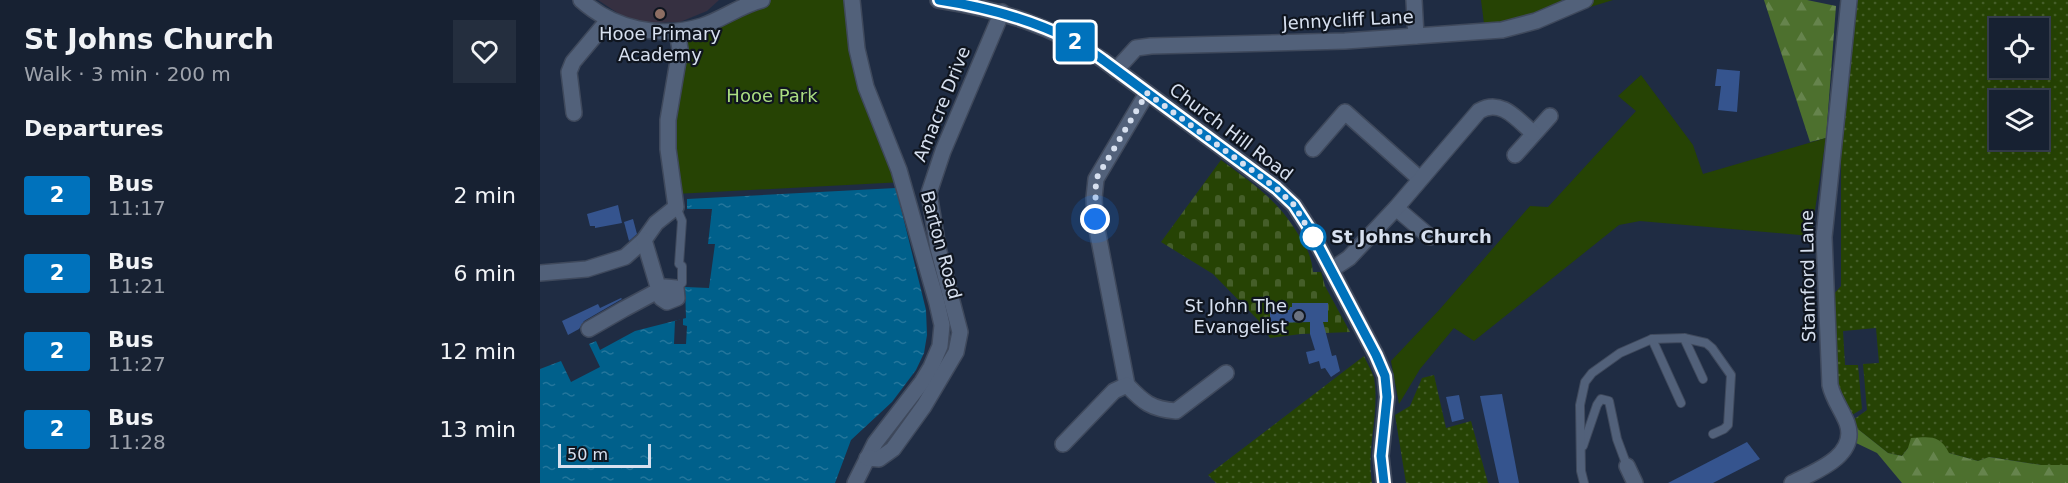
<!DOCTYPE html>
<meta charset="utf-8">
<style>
:root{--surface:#172132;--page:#242e3e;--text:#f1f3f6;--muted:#9ea3ac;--line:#363e4d}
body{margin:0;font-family:"DejaVu Sans",sans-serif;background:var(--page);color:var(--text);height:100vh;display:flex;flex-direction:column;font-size:22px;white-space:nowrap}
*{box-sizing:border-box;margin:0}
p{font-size:20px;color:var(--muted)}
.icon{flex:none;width:33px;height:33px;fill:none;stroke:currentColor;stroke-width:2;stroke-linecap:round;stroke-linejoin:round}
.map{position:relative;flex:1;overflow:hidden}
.details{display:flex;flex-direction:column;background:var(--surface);width:540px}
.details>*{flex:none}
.badge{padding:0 12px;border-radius:4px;font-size:21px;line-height:39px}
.tools{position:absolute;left:1449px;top:18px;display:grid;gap:12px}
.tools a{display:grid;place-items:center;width:60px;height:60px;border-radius:0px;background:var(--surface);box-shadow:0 6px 24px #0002,0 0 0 2px var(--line);font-size:30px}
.scale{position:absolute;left:18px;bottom:15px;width:93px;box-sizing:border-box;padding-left:6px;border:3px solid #d7e0ef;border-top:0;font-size:16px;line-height:21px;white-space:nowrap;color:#d7e0ef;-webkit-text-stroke:4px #0f151f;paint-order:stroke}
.you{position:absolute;width:30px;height:30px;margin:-15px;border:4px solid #fff;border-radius:50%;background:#1a73e8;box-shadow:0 0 0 9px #1a73e833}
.map>.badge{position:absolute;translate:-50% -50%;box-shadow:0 0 0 3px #fff}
h2{padding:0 24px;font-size:22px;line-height:54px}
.round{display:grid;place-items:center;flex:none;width:63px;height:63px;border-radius:0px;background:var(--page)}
.head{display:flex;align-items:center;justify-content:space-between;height:102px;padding:0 24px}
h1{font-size:28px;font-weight:800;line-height:45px}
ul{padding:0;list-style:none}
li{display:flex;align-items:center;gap:18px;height:78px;padding:0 24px}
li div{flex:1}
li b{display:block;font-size:22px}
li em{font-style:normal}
li .badge{min-width:66px;font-weight:700;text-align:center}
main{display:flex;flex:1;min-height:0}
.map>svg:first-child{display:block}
</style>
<main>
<section class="details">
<div class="head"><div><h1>St Johns Church</h1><p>Walk · 3 min · 200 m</p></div><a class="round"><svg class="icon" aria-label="heart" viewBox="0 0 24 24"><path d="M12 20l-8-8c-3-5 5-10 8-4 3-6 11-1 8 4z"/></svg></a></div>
<h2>Departures</h2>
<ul>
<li><span class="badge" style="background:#0072bc;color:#fff">2</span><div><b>Bus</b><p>11:17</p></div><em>2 min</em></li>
<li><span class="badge" style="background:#0072bc;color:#fff">2</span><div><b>Bus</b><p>11:21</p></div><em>6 min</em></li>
<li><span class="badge" style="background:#0072bc;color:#fff">2</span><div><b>Bus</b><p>11:27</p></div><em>12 min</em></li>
<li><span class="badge" style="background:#0072bc;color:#fff">2</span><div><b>Bus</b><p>11:28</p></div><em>13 min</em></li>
</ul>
</section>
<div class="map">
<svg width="1528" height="483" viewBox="0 0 1528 483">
<defs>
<pattern id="grass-dots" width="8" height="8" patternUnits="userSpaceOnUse" patternTransform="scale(1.5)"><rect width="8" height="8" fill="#264304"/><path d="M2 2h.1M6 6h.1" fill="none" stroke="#455e29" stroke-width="1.8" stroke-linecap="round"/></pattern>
<pattern id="forest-firs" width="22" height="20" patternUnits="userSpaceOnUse" patternTransform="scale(1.5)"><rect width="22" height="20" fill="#4d702e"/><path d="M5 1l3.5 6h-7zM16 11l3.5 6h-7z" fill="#66844d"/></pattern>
<pattern id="cemetery-stones" width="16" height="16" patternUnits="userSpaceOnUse" patternTransform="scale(1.5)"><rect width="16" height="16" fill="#264304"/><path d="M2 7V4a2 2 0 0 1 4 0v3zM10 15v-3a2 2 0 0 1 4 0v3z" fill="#455e29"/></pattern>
<pattern id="water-ripples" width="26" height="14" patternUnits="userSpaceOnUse" patternTransform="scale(1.5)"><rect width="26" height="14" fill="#00608b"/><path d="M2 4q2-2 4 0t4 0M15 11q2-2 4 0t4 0" fill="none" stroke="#24769c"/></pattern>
</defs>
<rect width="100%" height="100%" fill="#1f2c43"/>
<path fill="#363041" d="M58,0H179L167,11L140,22L107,23L82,16Z"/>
<g fill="url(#grass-dots)" fill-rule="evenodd">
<path d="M1312,0H1528V465H1501L1450,457L1438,461L1409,453L1368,448L1362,456L1348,453L1314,426L1313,420L1327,410L1323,364L1339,363L1336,328L1303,331L1305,365H1318L1322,409L1312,415L1293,387L1292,296L1301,286V125ZM1460,28H1498V68H1460ZM1460,100H1498V140H1460Z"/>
<path d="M824,356C827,363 832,371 834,378C840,413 826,448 832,483H676L668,475Z"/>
<path d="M894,375L906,428L931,421L948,483H866L855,415L870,406L882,378Z"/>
</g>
<g fill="url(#forest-firs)">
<path d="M1224,0H1267L1296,6L1286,138L1270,142Z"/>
<path d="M1314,426L1348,453L1362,456L1368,448L1371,438C1389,437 1400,434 1409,453L1438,461L1449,457L1501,465H1528V483H1362L1337,453L1314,442Z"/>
</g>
<path fill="url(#cemetery-stones)" d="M681,160C713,184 737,199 758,234C767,248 771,255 773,272H781L785,286L810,332L761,334L730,338L718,320L673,274L621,242Z"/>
<g fill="#264304">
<path d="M222,0H312V18L363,182L135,194L128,149L137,32Z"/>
<path d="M941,0H1073L946,39Z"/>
<path d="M1101,75L1153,145L1163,174L1286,138L1271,236L1100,221L1079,225L934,341L914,328L880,369L859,404L851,361L900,309L990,206L1008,207L1096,111L1078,96Z"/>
</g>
<path fill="url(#water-ripples)" d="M356,188L386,310L387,335L384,353L376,370L352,402L311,440L295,483H0V369L21,361L31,382L60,367L49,344L56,341L60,350L95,331L146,318L145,287L169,288L175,244H168L172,209H147V199Z"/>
<path fill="#1f2c43" d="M143,318V325L147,326L146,344H134L135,321Z"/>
<g fill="#35548e">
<path d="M1177,69L1200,71L1197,112L1178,110L1181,86H1175Z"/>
<path d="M78,205L82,223L55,228V226H50L47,214Z"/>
<path d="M93,219L97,234L89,241L84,222Z"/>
<path d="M81,298L82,299L44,321L39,329L28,335L22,321L58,304L60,308Z"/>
<path d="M752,303H788V322H783L792,356L796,355L800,371L791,377L785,368L781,369L779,361L769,364L766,352L775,350L770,334V322L730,323V310H749L750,307H752Z"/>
<path d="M962,394L979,483H959L940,396Z"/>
<path d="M919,395L924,419L912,422L906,397Z"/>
<path d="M1207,442L1220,459L1173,483H1128Z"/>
</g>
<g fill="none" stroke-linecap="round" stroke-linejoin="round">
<defs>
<g id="lane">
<path d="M136,207L142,221L139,264L142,266V283L136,288"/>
<path d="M1144,338L1163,379"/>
<path d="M1112,339L1141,403"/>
<path d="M1043,446L1057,405L1061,399L1069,401L1077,439L1087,466"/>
<path d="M1044,483L1041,471L1040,405L1045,382L1052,373L1080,353L1112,339L1144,338L1166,343L1172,348L1191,375L1188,425L1184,429L1173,434"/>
</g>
<g id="street">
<path d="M312,0L317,49L326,87L359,170L397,303L402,325L400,346L391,367L382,382L335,443L315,483"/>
<path d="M874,0L876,36"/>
<path d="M576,70L596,48L611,46L805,41L962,30L996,21L1045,0"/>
<path d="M607,93L556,179L554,198L555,219L587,385C603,402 611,409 636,411L686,373"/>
<path d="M34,113L29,72L33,62L69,19"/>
<path d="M773,149L805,112L880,179"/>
<path d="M975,155L1010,116"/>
<path d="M856,208L890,237"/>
<path d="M791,270L809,258L856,208L939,111C961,98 977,119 993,133"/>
<path d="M0,273L47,269L85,257L104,240L116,223L136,207L128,149V120L140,49L137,32"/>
<path d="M49,329L84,309L125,287L136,288L137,298L127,302L121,298L119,290L104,240"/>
<path d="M523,444L574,391L587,385"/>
<path d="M327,458L339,459L353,449L384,406L416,352L420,332L398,248L389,193L403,151L462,12"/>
<path d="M1087,466L1095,483"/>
<path d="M1252,483C1274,472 1319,456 1307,423C1302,410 1293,399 1290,385L1284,237L1309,0"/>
</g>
<g id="secondary">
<path d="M41,0C73,29 120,39 162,26C183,19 201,5 222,0"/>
<path d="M398,0C462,10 510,25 563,60L736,188L754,205L769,228L836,355L845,376L847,397L841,456L844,483"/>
</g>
</defs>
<use href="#lane" stroke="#3f495c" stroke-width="10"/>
<use href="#street" stroke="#3f495c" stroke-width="18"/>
<use href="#secondary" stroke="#3f495c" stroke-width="18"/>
<use href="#lane" stroke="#52617a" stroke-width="8"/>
<use href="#street" stroke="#52617a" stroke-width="15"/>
<use href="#secondary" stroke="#52617a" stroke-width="15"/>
</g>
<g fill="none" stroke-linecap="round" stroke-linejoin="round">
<defs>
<path id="line" d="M399,0C445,7 490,19 532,40C543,45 553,53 563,60L736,188L754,205L769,228L836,355L845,376L847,397L841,456L844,483"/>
</defs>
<use href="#line" stroke="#fff" stroke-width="14"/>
<use href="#line" stroke="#0072bc" stroke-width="9"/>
<path stroke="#d7e0ef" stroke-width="6" stroke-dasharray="0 10.8" d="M555,219L556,179L607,93L736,188L754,205L773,237"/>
</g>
<circle fill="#8d6e63" stroke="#0f151f" stroke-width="2" cx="120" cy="14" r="6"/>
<circle fill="#fff" stroke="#0072bc" stroke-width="3" cx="773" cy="237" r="12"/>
<circle fill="#6b7280" stroke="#0f151f" stroke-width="2" cx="759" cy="316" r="6"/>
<g text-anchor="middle" stroke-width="4.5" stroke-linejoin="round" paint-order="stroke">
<g font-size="18" fill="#d7e0ef" stroke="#0f151f">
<text transform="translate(808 20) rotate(-3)" y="6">Jennycliff Lane</text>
<text transform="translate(402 104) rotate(-68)" y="6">Amacre Drive</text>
<text transform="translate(691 132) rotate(37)" y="6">Church Hill Road</text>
<text transform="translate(401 245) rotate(75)" y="6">Barton Road</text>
<text transform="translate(1268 276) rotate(-91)" y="6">Stamford Lane</text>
</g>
<g font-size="18" fill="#d7e0ef" stroke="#0f151f">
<text x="120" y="40">Hooe Primary<tspan x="120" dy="21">Academy</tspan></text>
<text x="747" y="312" text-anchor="end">St John The<tspan x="747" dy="21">Evangelist</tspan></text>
</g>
<g font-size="18" fill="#aadd81" stroke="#0f151f">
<text x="232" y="102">Hooe Park</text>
</g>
<g font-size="18" font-weight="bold" fill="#d7e0ef" stroke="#0f151f" text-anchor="start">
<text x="791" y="243">St Johns Church</text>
</g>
</g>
</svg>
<div class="tools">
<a><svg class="icon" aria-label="locate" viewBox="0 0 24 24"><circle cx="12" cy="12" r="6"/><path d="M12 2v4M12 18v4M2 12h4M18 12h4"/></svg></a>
<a><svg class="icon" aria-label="layers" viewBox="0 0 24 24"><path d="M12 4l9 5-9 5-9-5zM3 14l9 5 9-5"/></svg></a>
</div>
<div class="scale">50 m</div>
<div class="you" style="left:555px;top:219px"></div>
<b class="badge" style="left:535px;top:42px;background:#0072bc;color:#fff">2</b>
</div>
</main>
